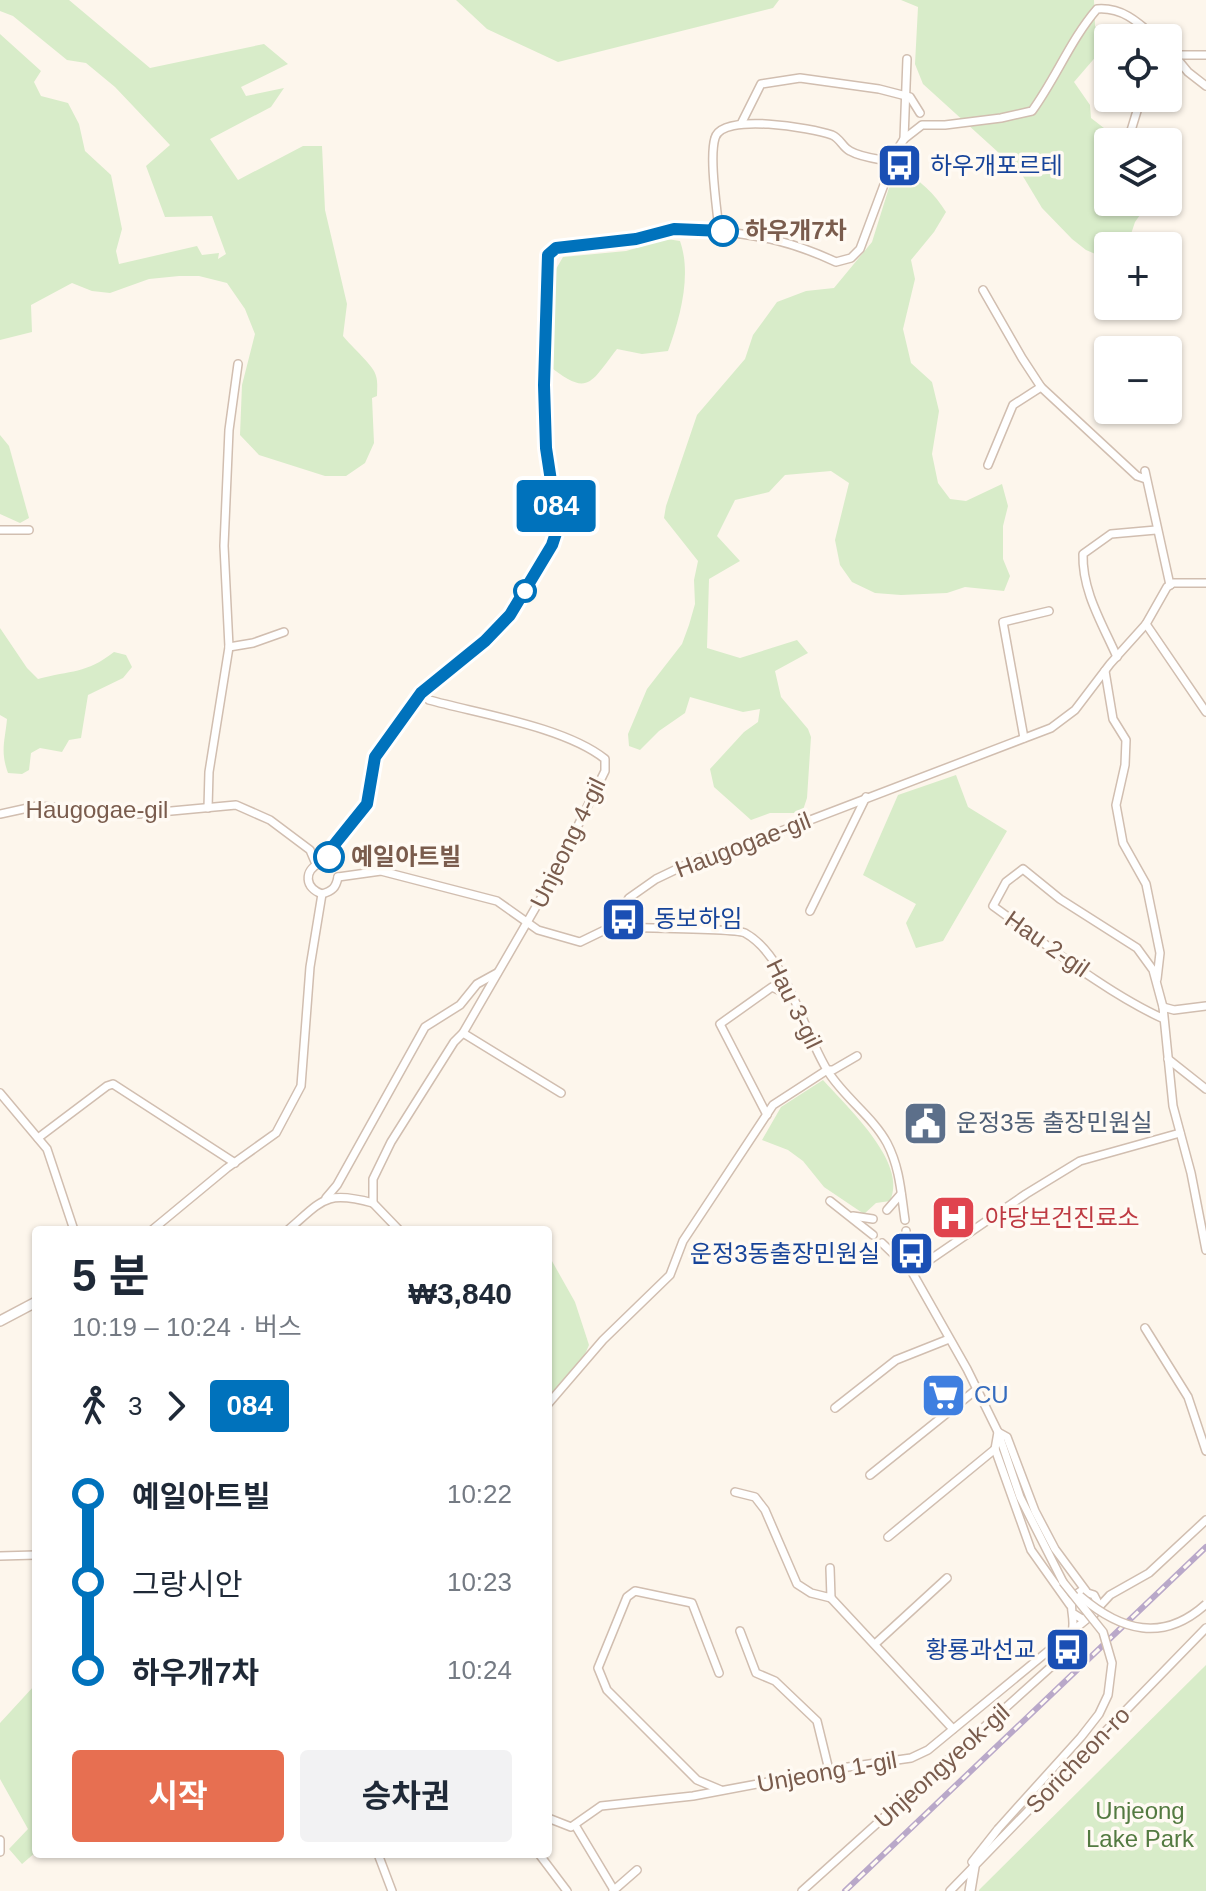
<!DOCTYPE html>
<html lang="ko">
<meta charset="utf-8">
<style>
:root{--surface:#fff;--page:#f2f2f3;--text:#1f2937;--muted:#747a83;--accent:#e76f51}
body{margin:0;font-family:Arial,"Noto Sans KR",sans-serif;background:var(--page);color:var(--text);height:100vh;display:flex;flex-direction:column;font-size:30px;white-space:nowrap}
*{box-sizing:border-box;margin:0}
p{font-size:26px;color:var(--muted)}
.icon{flex:none;width:44px;height:44px;fill:none;stroke:currentColor;stroke-width:2;stroke-linecap:round;stroke-linejoin:round}
.map{position:relative;flex:1;overflow:hidden}
.sheet{position:absolute;left:32px;top:1226px;width:520px;height:632px;display:flex;flex-direction:column;background:var(--surface);border-radius:8px;box-shadow:0 2px 6px #0004}
.sheet>*{flex:none}
.badge{padding:0 16px;border-radius:6px;font-size:28px;line-height:52px}
.buttons{position:absolute;left:1094px;top:24px;display:grid;gap:16px}
.buttons a{display:grid;place-items:center;width:88px;height:88px;border-radius:8px;background:var(--surface);box-shadow:0 2px 6px #0004;font-size:40px}
.map>.badge{position:absolute;translate:-50% -50%;box-shadow:0 0 0 4px #fff}
.legs{display:flex;align-items:center;gap:12px;height:88px;padding:0 40px;font-size:26px}
.legs p{margin-inline-start:auto}
.head{display:flex;align-items:center;justify-content:space-between;height:136px;padding:0 40px}
h1{font-size:44px;font-weight:700;line-height:60px}
.button{display:flex;gap:16px;margin-top:auto;padding:16px 40px}
.button a{flex:1;height:92px;border-radius:8px;background:var(--accent);color:#fff;font-size:32px;font-weight:700;line-height:92px;text-align:center}
.button a+a{background:var(--page);color:var(--text)}
ul{padding:0 40px;list-style:none}
li{display:flex;align-items:center;gap:28px;height:88px;font-size:30px}
li i{display:grid;place-items:center;width:12px;height:100%;margin:0 10px;background:currentColor}
li i::after{content:'';width:20px;height:20px;margin:-10px;border:6px solid;border-radius:50%;background:var(--surface)}
li p{margin-inline-start:auto}
li:first-child i{background:linear-gradient(#0000 50%,currentColor 0)}
li:last-child i{background:linear-gradient(currentColor 50%,#0000 0)}
.map>svg:first-child{display:block}
</style>
<div class="map">
<svg width="1206" height="1891" viewBox="0 0 1206 1891">
<rect width="100%" height="100%" fill="#fdf6ec"/>
<path fill="#fbdfe3" d="M960,1200L972,1222L947,1236L935,1214Z"/>
<g fill="#d8ecc9">
<path d="M0,0H69L150,68L264,44L288,64L241,87L246,96L284,88L271,107L210,139L238,180L303,146H322L325,210L347,304L343,336C351,346 375,367 376,376C378,382 377,390 377,396L372,398L374,443L365,463L346,476H325L259,455L240,435L242,385L255,334L245,309L227,283L199,276H179L149,279L110,293L92,291L72,283L31,305L32,332L0,340V34L41,71L34,82L41,96L68,103L79,124L85,151L111,175L122,229L116,251L119,264L197,246L202,255L219,253L218,259L226,254L212,216L165,217L146,166L170,145L115,87L86,63L67,60L13,16L0,11Z"/>
<path d="M456,0H779L773,8L558,62L487,29Z"/>
<path d="M901,0H1094L1095,26L1104,34L1105,46L1074,82L1090,105L1091,118L1122,142H1108V202H1149L1135,222L1127,246H1108V255L1100,256L1086,250L1072,239L1042,208L1021,173L923,84L915,64L918,7Z"/>
<path d="M900,169C919,179 935,194 946,212L934,232L911,260L915,279L903,329L911,363L932,382L939,411L932,454L938,483L950,499L966,501L1002,484L1008,506L1003,526V559L1010,576L1004,591L965,587L947,593L901,595L875,593L852,582L840,565L835,540L849,483L831,471L785,475L769,492L735,500L717,536L740,561L709,579L707,648L740,658L797,640L808,653L775,671L781,697L808,729L811,737L807,798L802,813H770L751,820L714,787L710,769L744,732L758,722L760,709L743,712L690,697L685,713L659,731L640,750L629,746L628,734L647,689L682,644L689,625L695,604L694,580L698,561L664,518L666,506L697,415L745,359L753,335L777,302L806,291L834,288L872,242L892,178Z"/>
<path d="M667,239L680,241C692,275 680,318 668,351L642,354L617,349C590,383 589,398 548,365L556,269L563,257L626,251Z"/>
<path d="M0,435L9,446L29,518L20,523L0,514Z"/>
<path d="M0,628L27,668L38,679C71,670 86,674 114,652L126,655L132,667L123,678L88,695L81,738L69,740L62,752L40,748L31,753L29,770L22,774L8,773C0,751 5,741 7,719L0,715Z"/>
<path d="M956,775L968,807L1007,831L943,941L916,948L906,923L916,904L863,875L898,795Z"/>
<path d="M823,1080C846,1106 909,1163 890,1201L876,1203L864,1214L824,1187L803,1161L788,1150L762,1140L781,1107Z"/>
<path d="M548,1254L575,1302L589,1345L582,1361L548,1399Z"/>
<path d="M1206,1665V1891H979V1890Z"/>
<path d="M34,1686L36,1688V1852L22,1864L9,1849L28,1829L0,1779V1723Z"/>
</g>
<g fill="none" stroke-linecap="round" stroke-linejoin="round">
<defs>
<g id="minor">
<path d="M1168,49L1174,55H1206"/>
<path d="M1168,60L1174,55L1188,72L1206,86"/>
<path d="M742,122L761,84L800,78L879,89L910,97L920,113"/>
<path d="M904,139L922,125H945L1001,118L1032,111C1056,78 1071,39 1097,9C1122,7 1138,22 1156,38"/>
<path d="M1135,142L1129,137L1141,98"/>
<path d="M719,231C717,208 709,158 715,138C722,112 812,128 832,135C841,139 842,147 850,151C862,158 880,159 893,162"/>
<path d="M983,290L1022,358L1041,387L1137,476L1146,479"/>
<path d="M988,465L1013,405L1041,387"/>
<path d="M1145,471L1170,585"/>
<path d="M0,530H29"/>
<path d="M1146,624L1206,712"/>
<path d="M229,647L253,643L284,632"/>
<path d="M1117,657C1102,623 1082,591 1083,554L1111,534L1156,530"/>
<path d="M1105,671L1113,719L1126,740L1125,765L1116,805L1123,843L1146,884L1160,953L1157,979"/>
<path d="M1024,738L1003,622L1049,611"/>
<path d="M208,808L209,772L229,647L224,546L229,430L238,364"/>
<path d="M0,814L37,806L139,814L236,805L270,820L310,850L316,864"/>
<path d="M320,863C303,871 305,888 322,894"/>
<path d="M326,863L334,845L367,804L375,757L421,693L485,641L510,615L552,545L558,527L546,448L544,385L548,255C563,243 588,247 607,244C630,240 651,232 674,229C688,227 703,229 717,231C764,236 793,242 836,262L851,258L860,249L897,150L904,139L907,59"/>
<path d="M338,877L381,871L497,901L538,930L580,942L611,927L629,898L656,879L700,858L750,843L1051,728L1075,710L1110,664L1146,624L1167,587L1173,583H1206"/>
<path d="M322,894C332,891 336,888 338,877"/>
<path d="M810,911L866,797"/>
<path d="M611,927C631,928 736,928 745,933C787,956 803,1033 829,1073C846,1099 873,1117 887,1143C900,1168 901,1193 905,1220"/>
<path d="M1163,1007L1174,1010L1206,1006"/>
<path d="M1164,1019C1106,993 1046,944 993,906L1006,882L1023,869L1060,899L1137,948L1153,970L1163,1007L1173,1106L1191,1173L1206,1250"/>
<path d="M463,1033L561,1093"/>
<path d="M1168,1059L1206,1089"/>
<path d="M0,1093L47,1149L74,1230"/>
<path d="M767,1115L720,1024L772,987L791,996"/>
<path d="M38,1138L107,1086L113,1084L235,1163"/>
<path d="M326,1198L337,1185L425,1027L460,1005L477,984L497,973"/>
<path d="M830,1201L873,1235"/>
<path d="M887,1210L901,1194"/>
<path d="M853,1216L873,1219"/>
<path d="M152,1230L227,1168L276,1133L301,1086L310,967L322,894"/>
<path d="M288,1230C323,1200 325,1190 373,1203"/>
<path d="M399,1230L373,1203V1179L391,1142L454,1042L463,1033L548,886L605,771V759C565,727 480,714 429,700L421,693"/>
<path d="M906,1231L908,1266"/>
<path d="M882,1243L912,1272L967,1369L998,1432L1007,1437L1035,1511L1055,1549L1086,1591"/>
<path d="M912,1272L1026,1194L1080,1161L1180,1133"/>
<path d="M1145,1328L1188,1397L1206,1451"/>
<path d="M548,1404L603,1340L670,1275L683,1241L773,1105L827,1070H833L857,1056"/>
<path d="M835,1408L896,1360L949,1339"/>
<path d="M998,1432L995,1449L1031,1550L1070,1605"/>
<path d="M999,1435L1020,1497L1063,1582"/>
<path d="M870,1475L977,1389"/>
<path d="M735,1492L755,1497L765,1510L797,1584L811,1593L831,1598L830,1568"/>
<path d="M888,1537L995,1449"/>
<path d="M0,1556L36,1555"/>
<path d="M831,1598L953,1729"/>
<path d="M1098,1608L1110,1595L1149,1573L1206,1520"/>
<path d="M740,1631L756,1673L775,1681L817,1721L829,1770"/>
<path d="M875,1644L947,1578"/>
<path d="M719,1673L692,1603L635,1591L627,1597L598,1668L607,1690L697,1780L721,1790"/>
<path d="M548,1818L571,1827L601,1806L693,1796L848,1767L911,1758L928,1750L1087,1619"/>
<path d="M575,1825L614,1890"/>
<path d="M0,1840V1852"/>
<path d="M378,1854L392,1891"/>
<path d="M539,1854L567,1891"/>
<path d="M972,1862L998,1829"/>
<path d="M613,1891L637,1870"/>
<path d="M802,1891L1053,1665C1059,1655 1069,1643 1072,1632C1077,1615 1063,1601 1081,1591L1094,1595L1098,1603L1094,1615L1082,1619L1074,1614"/>
<path d="M950,1891L1206,1628"/>
</g>
<g id="tertiary">
<path d="M0,1321L36,1302"/>
<path d="M970,1891L974,1867"/>
</g>
</defs>
<use href="#minor" stroke="#d1beb0" stroke-width="10"/>
<use href="#tertiary" stroke="#d1beb0" stroke-width="12"/>
<use href="#minor" stroke="#fff" stroke-width="7"/>
<use href="#tertiary" stroke="#fff" stroke-width="9"/>
<defs>
<path id="rail" d="M845,1891L1206,1547"/>
</defs>
<use href="#rail" stroke="#b9a8c9" stroke-width="6"/>
<use href="#rail" stroke="#fffaf3" stroke-width="3" stroke-dasharray="9" stroke-linecap="butt"/>
<defs>
<g id="minor-bridge">
<path d="M1080,1596C1121,1631 1163,1643 1206,1604"/>
<path d="M998,1829L1081,1737L1099,1714L1108,1695L1112,1663L1103,1632L1063,1582"/>
</g>
</defs>
<use href="#minor-bridge" stroke="#d1beb0" stroke-width="10" stroke-linecap="butt"/>
<use href="#minor-bridge" stroke="#fff" stroke-width="7"/>
</g>
<g fill="none" stroke-linecap="round" stroke-linejoin="round">
<defs>
<path id="line-1" d="M329,857L334,845L367,804L375,757L421,693L485,641L510,615L552,545L558,527L546,448L544,385L548,255L556,248L636,239L674,229L723,231"/>
</defs>
<use href="#line-1" stroke="#fff" stroke-width="18"/>
<use href="#line-1" stroke="#0072bc" stroke-width="12"/>
</g>
<defs>
<symbol id="bus-square" viewBox="-11 -11 22 22"><rect x="-9" y="-9" width="18" height="18" rx="4" fill="#1a4fb4" stroke="#fffaf3"/><path d="M-5-6H5V4H4V6H2V4H-2V6H-4V4H-5ZM-3.5-4V0h7V-4ZM-3.5 1.2v1.5H-2V1.2ZM2 1.2v1.5H3.5V1.2Z" fill="#fff"/></symbol>
<symbol id="civic-square" viewBox="-11 -11 22 22"><rect x="-9" y="-9" width="18" height="18" rx="4" fill="#5c6f8a" stroke="#fffaf3"/><path d="M-.6-6.5H3V-4.5H.6V-3L4-1V1h2V6H-6V1h2V-1L-.6-3ZM-1.2 2.5V6h2.4V2.5Z" fill="#fff"/></symbol>
<symbol id="hospital-square" viewBox="-11 -11 22 22"><rect x="-9" y="-9" width="18" height="18" rx="4" fill="#e0444e" stroke="#fffaf3"/><path d="M-5-5h3v3.5h4V-5h3V5h-3V1.5h-4V5h-3Z" fill="#fff"/></symbol>
<symbol id="supermarket-square" viewBox="-11 -11 22 22"><rect x="-9" y="-9" width="18" height="18" rx="4" fill="#3f7fe0" stroke="#fffaf3"/><path d="M-6-5.5h2.5l.6 2H6L4.5 2H-2.5L-4.4-4H-6ZM-1.5 3.2a1.3 1.3 0 1 0 .1 0ZM3 3.2a1.3 1.3 0 1 0 .1 0Z" fill="#fff"/></symbol>
</defs>
<g fill-rule="evenodd">
<use href="#bus-square" x="874" y="140" width="51" height="51"/>
<use href="#bus-square" x="598" y="894" width="51" height="51"/>
<use href="#civic-square" x="900" y="1098" width="51" height="51"/>
<use href="#hospital-square" x="928" y="1192" width="51" height="51"/>
<use href="#bus-square" x="886" y="1228" width="51" height="51"/>
<use href="#supermarket-square" x="918" y="1370" width="51" height="51"/>
<use href="#bus-square" x="1042" y="1624" width="51" height="51"/>
</g>
<g fill="#fff" stroke="#0072bc" stroke-width="4">
<circle cx="723" cy="231" r="14"/>
<circle cx="525" cy="591" r="10"/>
<circle cx="329" cy="857" r="14"/>
</g>
<g text-anchor="middle" stroke-width="7" stroke-linejoin="round" paint-order="stroke">
<g font-size="24" fill="#164399" stroke="#fffaf3" text-anchor="start">
<text x="930" y="174">하우개포르테</text>
<text x="654" y="927">동보하임</text>
<text x="880" y="1262" text-anchor="end">운정3동출장민원실</text>
<text x="1036" y="1658" text-anchor="end">황룡과선교</text>
</g>
<g font-size="24" font-weight="bold" fill="#7a5c4d" stroke="#fffaf3" text-anchor="start">
<text x="745" y="239">하우개7차</text>
<text x="351" y="865">예일아트빌</text>
</g>
<g font-size="24" fill="#7a5c4d" stroke="#fffaf3">
<text x="97" y="818">Haugogae-gil</text>
<text transform="translate(568 843) rotate(-64)" y="8">Unjeong 4-gil</text>
<text transform="translate(743 845) rotate(-21)" y="8">Haugogae-gil</text>
<text transform="translate(1047 944) rotate(35)" y="8">Hau 2-gil</text>
<text transform="translate(794 1004) rotate(64)" y="8">Hau 3-gil</text>
<text transform="translate(1078 1760) rotate(-46)" y="8">Soricheon-ro</text>
<text transform="translate(942 1766) rotate(-42)" y="8">Unjeongyeok-gil</text>
<text transform="translate(827 1772) rotate(-10)" y="8">Unjeong 1-gil</text>
</g>
<g font-size="24" fill="#4e5e75" stroke="#fffaf3" text-anchor="start">
<text x="956" y="1131">운정3동 출장민원실</text>
</g>
<g font-size="24" fill="#be3a42" stroke="#fffaf3" text-anchor="start">
<text x="985" y="1226">야당보건진료소</text>
</g>
<g font-size="24" fill="#366cbe" stroke="#fffaf3" text-anchor="start">
<text x="974" y="1403">CU</text>
</g>
<g font-size="24" fill="#537a41" stroke="#fffaf3">
<text x="1140" y="1819">Unjeong<tspan x="1140" dy="28">Lake Park</tspan></text>
</g>
</g>
</svg>
<div class="buttons">
<a><svg class="icon" aria-label="locate" viewBox="0 0 24 24"><circle cx="12" cy="12" r="6"/><path d="M12 2v4M12 18v4M2 12h4M18 12h4"/></svg></a>
<a><svg class="icon" aria-label="layers" viewBox="0 0 24 24"><path d="M12 4l9 5-9 5-9-5zM3 14l9 5 9-5"/></svg></a>
<a>+</a>
<a>−</a>
</div>
<b class="badge" style="left:556px;top:506px;background:#0072bc;color:#fff">084</b>
<section class="sheet">
<div class="head"><div><h1>5 분</h1><p>10:19 – 10:24 · 버스</p></div><b>₩3,840</b></div>
<div class="legs"><svg class="icon" aria-label="walk" viewBox="0 0 24 24"><circle cx="13" cy="4" r="2"/><path d="M13 8l-2 6 4 7M11 14l-3 7M7 12l3-4h3l4 4"/></svg>3<svg class="icon" aria-label="forward" viewBox="0 0 24 24"><path d="M9 5l7 7-7 7"/></svg><b class="badge" style="background:#0072bc;color:#fff">084</b></div>
<ul>
<li><i style="color:#0072bc"></i><b>예일아트빌</b><p>10:22</p></li>
<li><i style="color:#0072bc"></i><span>그랑시안</span><p>10:23</p></li>
<li><i style="color:#0072bc"></i><b>하우개7차</b><p>10:24</p></li>
</ul>
<div class="button"><a>시작</a><a>승차권</a></div>
</section>
</div>
